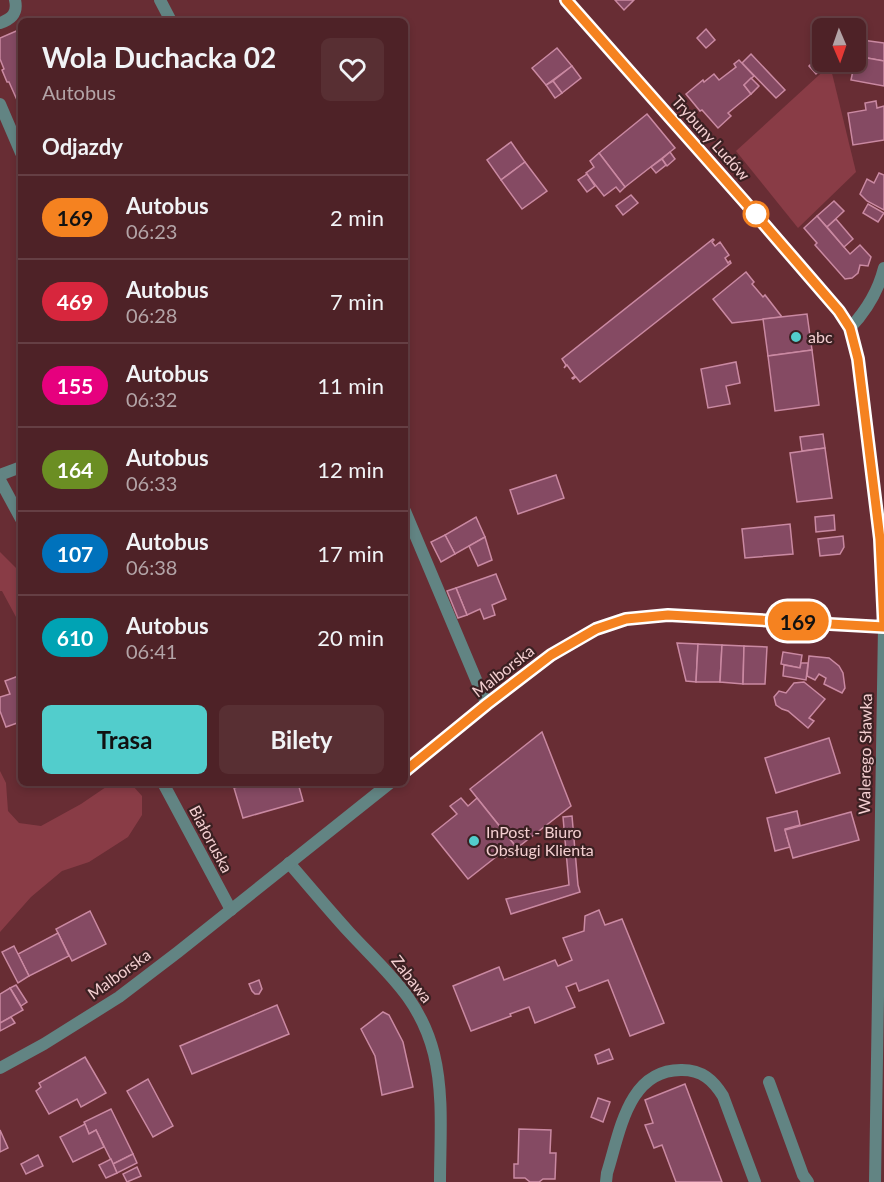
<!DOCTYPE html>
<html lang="pl">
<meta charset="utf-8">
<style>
:root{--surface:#4e2227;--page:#582f33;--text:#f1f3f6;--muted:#b3a4a7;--line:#653f44;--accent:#52cdcc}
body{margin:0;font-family:Lato,sans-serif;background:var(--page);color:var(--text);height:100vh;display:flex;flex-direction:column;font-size:22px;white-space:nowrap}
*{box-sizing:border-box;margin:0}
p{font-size:20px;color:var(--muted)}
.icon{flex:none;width:33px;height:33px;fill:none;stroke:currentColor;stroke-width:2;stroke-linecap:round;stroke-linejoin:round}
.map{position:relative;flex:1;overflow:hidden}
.panel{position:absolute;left:18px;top:18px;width:390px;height:768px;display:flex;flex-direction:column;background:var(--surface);border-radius:9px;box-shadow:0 3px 9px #0003,0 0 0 2px var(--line)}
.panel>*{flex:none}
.badge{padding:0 12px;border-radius:20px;font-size:21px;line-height:39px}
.needle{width:39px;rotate:178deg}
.fabs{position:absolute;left:812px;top:18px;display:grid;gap:12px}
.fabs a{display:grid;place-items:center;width:54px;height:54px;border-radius:9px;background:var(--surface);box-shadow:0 3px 9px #0003,0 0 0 2px var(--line);font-size:30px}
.map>.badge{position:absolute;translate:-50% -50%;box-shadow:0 0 0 3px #fff}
h2{padding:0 24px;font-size:22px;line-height:54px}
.round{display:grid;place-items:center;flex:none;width:63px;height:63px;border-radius:9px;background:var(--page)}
.head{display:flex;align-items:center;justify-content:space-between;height:102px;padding:0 24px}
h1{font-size:28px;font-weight:700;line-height:45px}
.primary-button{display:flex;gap:12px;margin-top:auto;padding:12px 24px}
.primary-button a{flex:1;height:69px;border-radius:9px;background:var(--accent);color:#111;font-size:24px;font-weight:700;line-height:69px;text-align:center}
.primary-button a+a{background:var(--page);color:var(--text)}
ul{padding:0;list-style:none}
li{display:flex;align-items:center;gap:18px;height:84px;padding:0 24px;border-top:2px solid var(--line)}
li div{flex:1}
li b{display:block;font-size:22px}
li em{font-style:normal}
li .badge{min-width:66px;font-weight:700;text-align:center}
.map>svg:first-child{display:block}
</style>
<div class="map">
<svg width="884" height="1182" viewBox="0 0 884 1182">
<rect width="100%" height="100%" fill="#682d34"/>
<g fill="#893c46">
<path d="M830,65L856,172L798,228L736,151Z"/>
<path d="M0,550V552L16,568L21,580V614L16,617L2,591H0Z"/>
<path d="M0,771L6,783L8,811L19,823L41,826L81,804L106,787L120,784L133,786L142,796V815L128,837L89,862L62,871L31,897L0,932Z"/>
</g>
<g fill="#854a63" stroke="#ca89a2" stroke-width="1.5">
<path d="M615,0H634L624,10Z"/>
<path d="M21,29V109L9,82H7L2,70L4,69L0,59V38Z"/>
<path d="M706,29L715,40L706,48L697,38Z"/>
<path d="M862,40L884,43V61L856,56Z"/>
<path d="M557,48L572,66L546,85L532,68Z"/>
<path d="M822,53V62H828L816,74L809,66Z"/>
<path d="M751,54L785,90L776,98L742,63Z"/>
<path d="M856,56L884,61V86L851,80Z"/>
<path d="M739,60L754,76L744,85L751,94L728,113L731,116L718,128L702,110L700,111L686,94L703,80L704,82L714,74L719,80L736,67L734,64Z"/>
<path d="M572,66L581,78L562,93L553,81Z"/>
<path d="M751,78L759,86L751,94L744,85Z"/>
<path d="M553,81L562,93L555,98L546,85Z"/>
<path d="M876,101L877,108L884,106V140L853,145L848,113L866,110L865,103Z"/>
<path d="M647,114L675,148L625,187L599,153Z"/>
<path d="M511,142L525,162L501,180L487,160Z"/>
<path d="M670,152L675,159L667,166L662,159Z"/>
<path d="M599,153L625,187L620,192L616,187L604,196L586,173L594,167L590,161Z"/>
<path d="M662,159L666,165L656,173L651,167Z"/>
<path d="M525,162L547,191L522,209L501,180Z"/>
<path d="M879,173L884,175V210L867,201L860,194L867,179L874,183Z"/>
<path d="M587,174L595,186L587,192L578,180Z"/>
<path d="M631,195L638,203L623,215L616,206Z"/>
<path d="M834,201L844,211L827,227L817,216Z"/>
<path d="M868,204L884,213L878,222L863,213Z"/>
<path d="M817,216L850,254L860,245L871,257L868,266L860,265L858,273L852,278L845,279L815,245L817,243L804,228Z"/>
<path d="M836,219L853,239L844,247L827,227Z"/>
<path d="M713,239L714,240L712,242L715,246L720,242L729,255L725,258L728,263L730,261L731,263L580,382L576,377L573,379L572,378L575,376L567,365L564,368L566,365L562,359Z"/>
<path d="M746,272L754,282L752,284L763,297L765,295L782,317L732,323L713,299Z"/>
<path d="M807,314L812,350L768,356L763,319Z"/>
<path d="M812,350L819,405L775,411L768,356Z"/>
<path d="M736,362L740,383L726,386L730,404L708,408L701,369Z"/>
<path d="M823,434L825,448L802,451L800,437Z"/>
<path d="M825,448L832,498L797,502L790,453Z"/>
<path d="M556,475L564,498L518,514L510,490Z"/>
<path d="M834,515L835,530L816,532L815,517Z"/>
<path d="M476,517L485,537L455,554L445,535Z"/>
<path d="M790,524L793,554L745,558L742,529Z"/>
<path d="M445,535L455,554L441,562L431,542Z"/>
<path d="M843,536L844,547L840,554L820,556L818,539Z"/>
<path d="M485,537L492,560L478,566L469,546Z"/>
<path d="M496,574L506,599L492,605L495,615L484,619L480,609L467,615L456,588Z"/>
<path d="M456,588L467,615L458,618L447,591Z"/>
<path d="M677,643L698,644L696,682L686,681Z"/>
<path d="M698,644L722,645L720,682H696Z"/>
<path d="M722,645L744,646L743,684L720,682Z"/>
<path d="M744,646L767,647L765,684H743Z"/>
<path d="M783,652L802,655L800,668L781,664Z"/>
<path d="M809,656L829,658L839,666L843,673L845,688L842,693L824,684L826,678L819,674L815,680L807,676Z"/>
<path d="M801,663H808L806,680L783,676L784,665L800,668Z"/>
<path d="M21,675V725L20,722L6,727L0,711V697L10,694L5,681Z"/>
<path d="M804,682L825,699L809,718L814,721L808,728L788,711L782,709L776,705L774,697L779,691L786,693L794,683Z"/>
<path d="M542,732L571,806L517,848L470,789Z"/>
<path d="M829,738L840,773L776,793L765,758Z"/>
<path d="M251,783H298L303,801L243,818L234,788Z"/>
<path d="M461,798L468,806L477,798L517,848L505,858L501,853L468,879L432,834L457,814L450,806Z"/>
<path d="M797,811L800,825L785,829L790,847L775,851L767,818Z"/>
<path d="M851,812L859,840L793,858L785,830Z"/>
<path d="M572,816L578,885L580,892L511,914L506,899L569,885L563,817Z"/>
<path d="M599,910L605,925L622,919L664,1023L630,1036L608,980L579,991L576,983L566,987L575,1007L535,1023L529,1007L510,1014L511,1016L471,1031L453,986L499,967L504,980L555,960L558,966L572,960L563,938L584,931L585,916Z"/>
<path d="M90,911L106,944L72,961L56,929Z"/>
<path d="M58,933L69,956L29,976L18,954Z"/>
<path d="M14,946L29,976L18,983L2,952Z"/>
<path d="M259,980L262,989L259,994H255L252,991L249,984Z"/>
<path d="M16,985L27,1002L21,1006L10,988Z"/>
<path d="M10,988L23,1010L0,1023V994Z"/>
<path d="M277,1005L289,1034L192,1074L180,1046Z"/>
<path d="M383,1012L389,1015L403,1042L413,1087L382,1095L375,1056L361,1029Z"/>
<path d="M11,1017L15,1023L0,1031V1023Z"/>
<path d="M609,1049L613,1059L598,1064L595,1055Z"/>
<path d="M85,1057L106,1093L81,1107L77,1099L49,1114L36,1091L41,1087L39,1083Z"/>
<path d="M148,1079L173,1126L153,1137L127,1091Z"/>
<path d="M685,1084L722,1182H676L662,1145L654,1148L645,1125L653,1123L645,1100Z"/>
<path d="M598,1098L610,1102L603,1122L591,1117Z"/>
<path d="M111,1109L133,1154L113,1164L96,1130L89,1134L84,1122Z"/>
<path d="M85,1124L89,1134L96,1130L104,1147L73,1162L60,1137Z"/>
<path d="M519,1129L551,1130L550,1153H556L555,1179H543L539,1182H530L525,1178H514V1164H518Z"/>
<path d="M0,1130L8,1148L0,1152Z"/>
<path d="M133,1154L137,1163L117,1173L113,1164Z"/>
<path d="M38,1155L43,1166L26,1174L21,1164Z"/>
<path d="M111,1159L117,1173L106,1178L99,1165Z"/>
<path d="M137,1167L141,1176L127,1182L123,1174Z"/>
</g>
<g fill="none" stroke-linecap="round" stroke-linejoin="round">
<g stroke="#628483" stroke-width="12">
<path d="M160,0L171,21"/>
<path d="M0,23C12,19 18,13 15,0"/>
<path d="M0,104L21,153"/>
<path d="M0,475L21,467"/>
<path d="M405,511L480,689L487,704"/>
<path d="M769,1082L803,1175L808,1182"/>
<path d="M606,1182L607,1173C620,1132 628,1069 682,1070C702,1070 713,1080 723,1096L755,1182"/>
</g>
<g stroke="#628483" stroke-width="12">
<path d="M850,328C867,310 878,292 884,268"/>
<path d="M0,480L21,519"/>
<path d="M163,783L231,910"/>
<path d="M289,863C309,886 329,910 349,932C386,972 420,998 434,1054C444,1095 440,1140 440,1182"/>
</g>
<g stroke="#628483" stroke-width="12">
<path d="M566,0L744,201L839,311L850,328L858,359L880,539L884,627L875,1182"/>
<path d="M405,771L487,704L551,655L596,629L626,619L668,615L884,627"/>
<path d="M0,1068L44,1044L119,997L178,952L390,783"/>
</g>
</g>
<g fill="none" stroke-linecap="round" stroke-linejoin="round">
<defs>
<path id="line" d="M405,771L487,704L551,655L596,629L626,619L668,615L884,627L880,539L858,359L850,328L839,311L744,201L566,0"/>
</defs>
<use href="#line" stroke="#fff" stroke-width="14"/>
<use href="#line" stroke="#f58220" stroke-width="9"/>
</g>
<circle fill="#fff" stroke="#f58220" stroke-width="3" cx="756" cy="214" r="12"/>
<g fill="#52cdcc" stroke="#3b2022" stroke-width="2">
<circle cx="796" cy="337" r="6"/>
<circle cx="474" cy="841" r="6"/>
</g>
<g text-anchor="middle" stroke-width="4.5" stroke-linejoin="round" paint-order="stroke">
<g font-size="16" fill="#f4cfd1" stroke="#3b2022">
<text transform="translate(711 138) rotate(48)" y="6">Trybuny Ludów</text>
<text transform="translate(503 671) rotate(-38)" y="6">Malborska</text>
<text transform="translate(865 754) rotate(-89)" y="6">Walerego Sławka</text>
<text transform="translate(211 839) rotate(62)" y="6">Białoruska</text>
<text transform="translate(119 974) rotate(-36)" y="6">Malborska</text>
<text transform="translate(412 979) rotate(52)" y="6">Zabawa</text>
</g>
<g font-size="16" fill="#f4cfd1" stroke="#3b2022" text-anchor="start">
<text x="808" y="343">abc</text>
<text x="486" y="838">InPost - Biuro<tspan x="486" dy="18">Obsługi Klienta</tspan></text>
</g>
</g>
</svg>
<div class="fabs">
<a><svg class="needle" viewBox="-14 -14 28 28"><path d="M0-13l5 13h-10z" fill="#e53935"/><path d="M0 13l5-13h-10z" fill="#b3a4a7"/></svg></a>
</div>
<b class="badge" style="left:798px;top:621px;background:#f58220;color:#111">169</b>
<section class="panel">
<div class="head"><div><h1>Wola Duchacka 02</h1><p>Autobus</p></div><a class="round"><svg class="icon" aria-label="heart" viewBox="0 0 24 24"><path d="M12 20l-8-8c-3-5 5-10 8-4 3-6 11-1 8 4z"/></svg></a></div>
<h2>Odjazdy</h2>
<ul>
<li><span class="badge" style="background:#f58220;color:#111">169</span><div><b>Autobus</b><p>06:23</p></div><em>2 min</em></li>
<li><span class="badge" style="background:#d7263d;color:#fff">469</span><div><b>Autobus</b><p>06:28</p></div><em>7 min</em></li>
<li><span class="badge" style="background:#e6007e;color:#fff">155</span><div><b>Autobus</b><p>06:32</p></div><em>11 min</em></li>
<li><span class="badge" style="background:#6b8e23;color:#fff">164</span><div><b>Autobus</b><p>06:33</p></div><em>12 min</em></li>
<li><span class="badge" style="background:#0072bc;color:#fff">107</span><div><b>Autobus</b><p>06:38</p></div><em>17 min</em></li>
<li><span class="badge" style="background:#00a3b4;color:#fff">610</span><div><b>Autobus</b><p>06:41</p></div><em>20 min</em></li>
</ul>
<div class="primary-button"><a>Trasa</a><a>Bilety</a></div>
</section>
</div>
